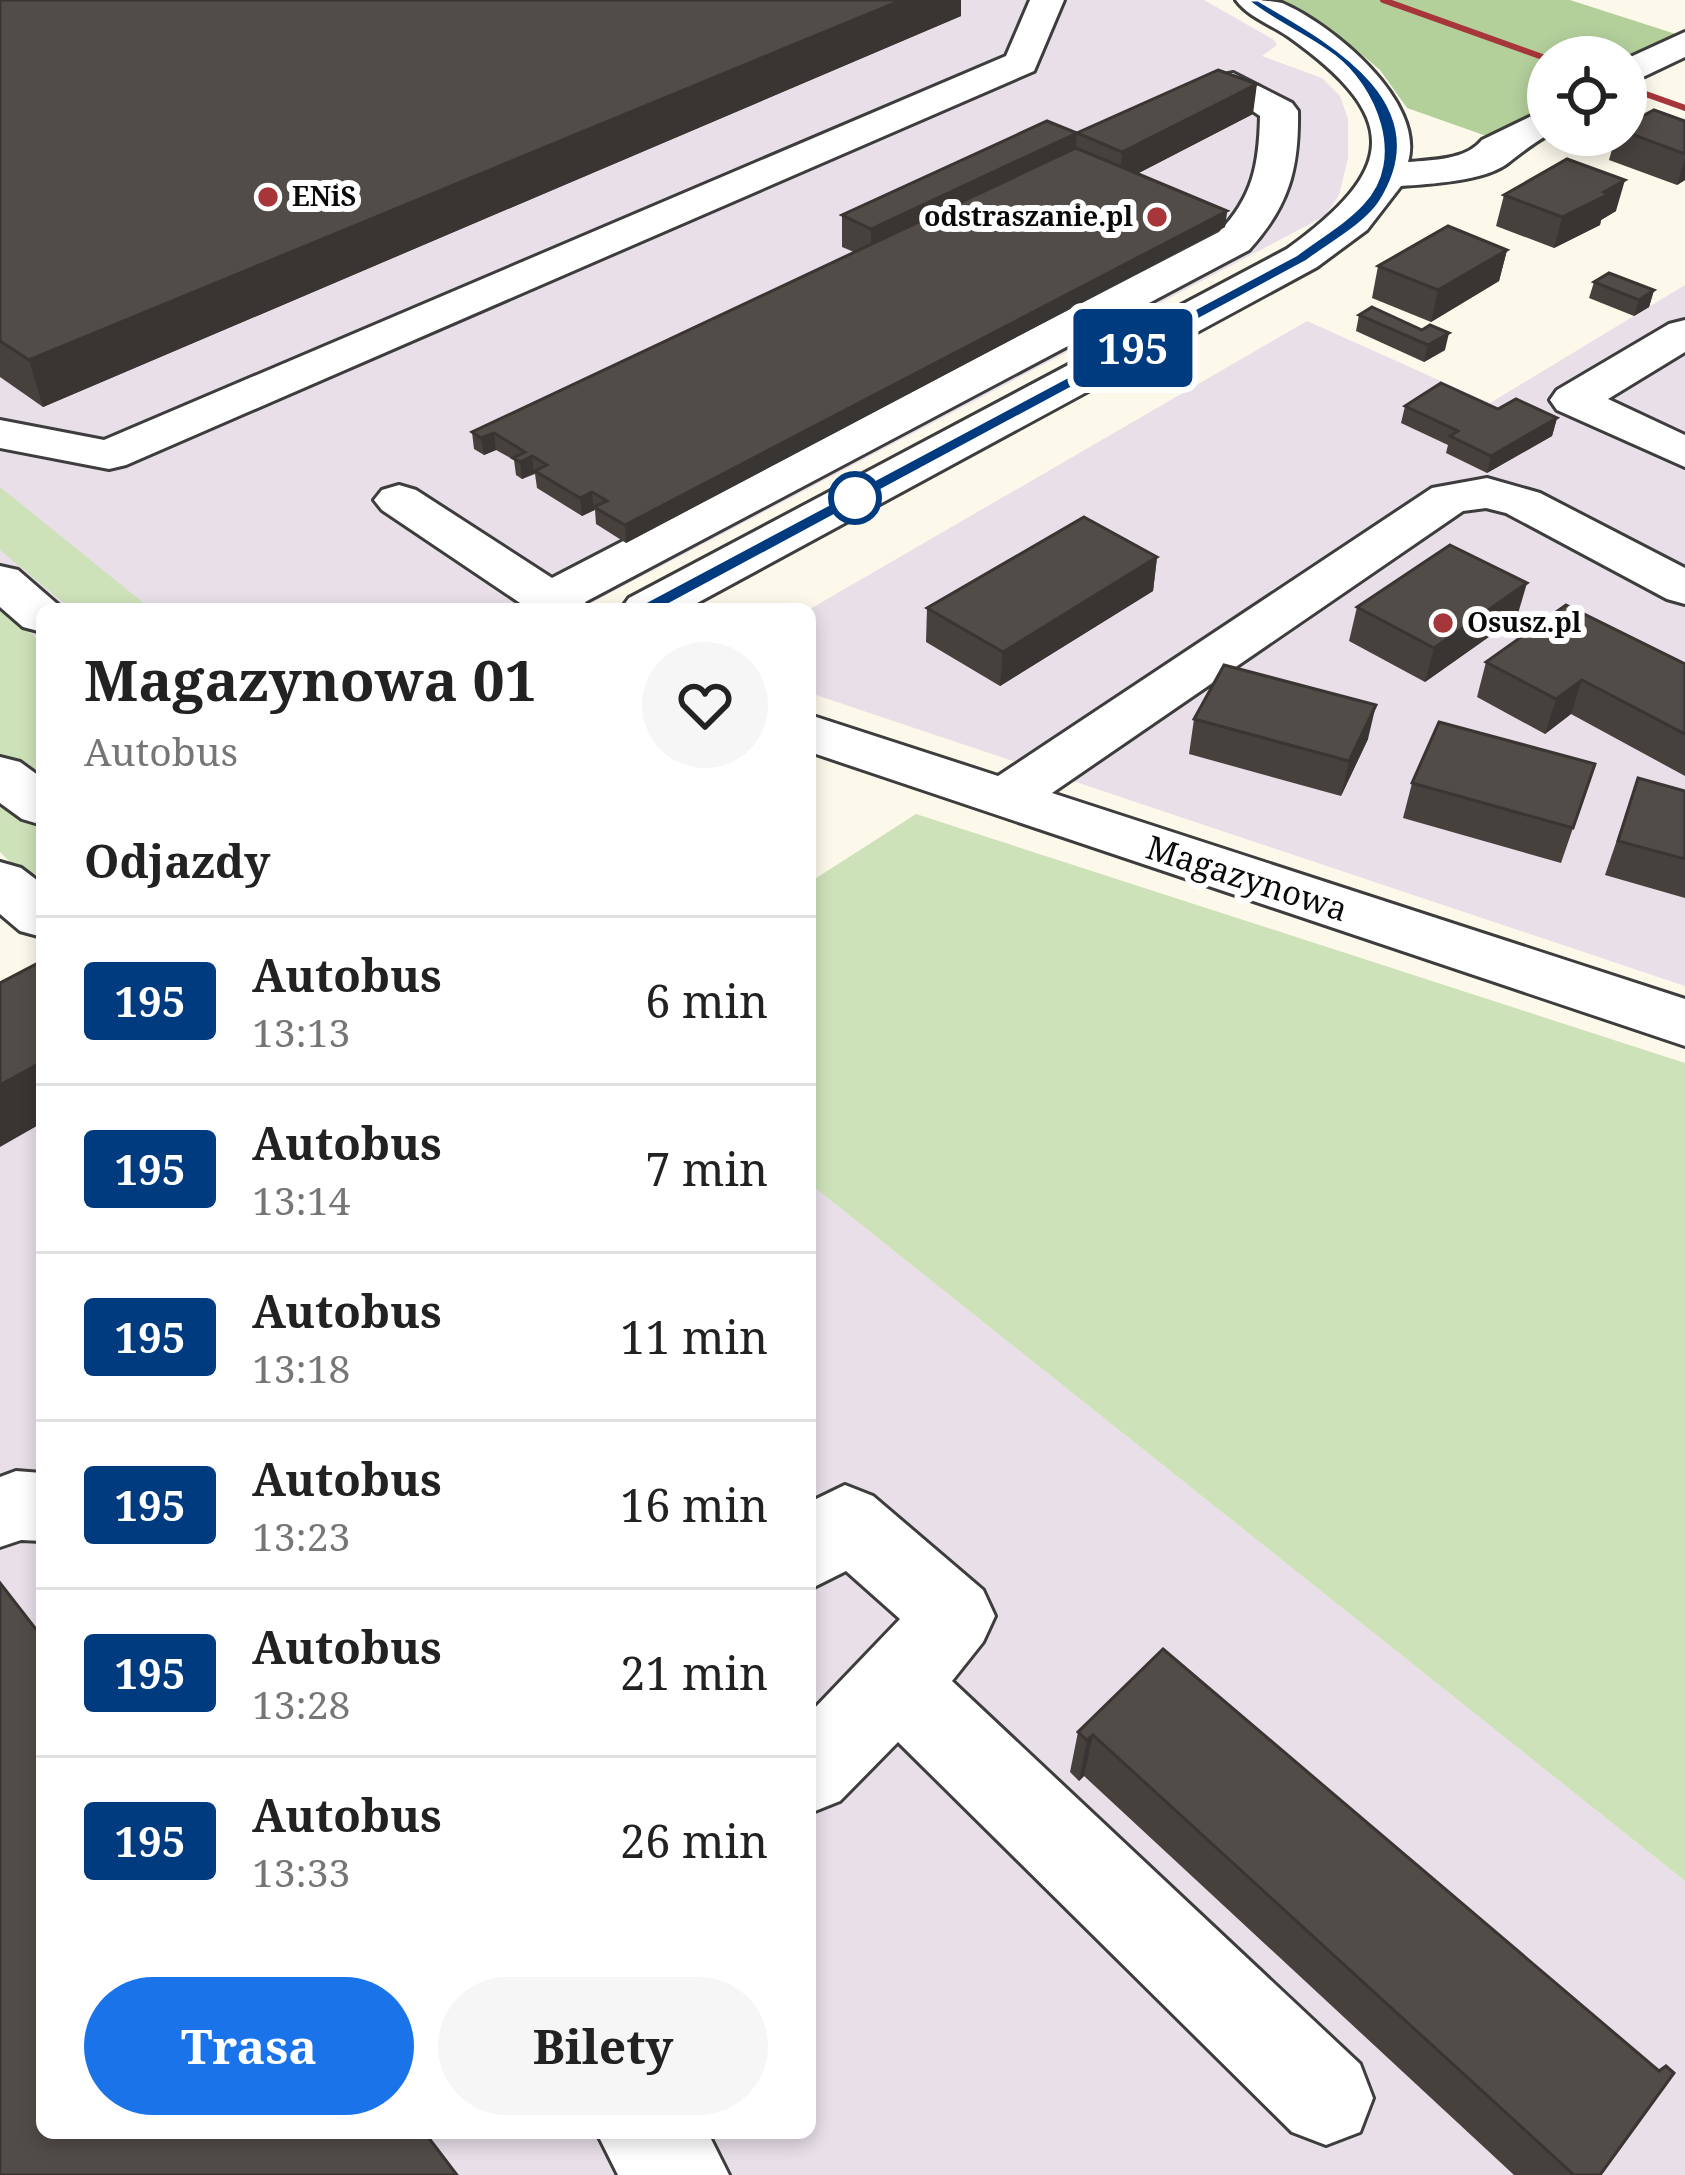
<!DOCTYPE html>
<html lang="pl">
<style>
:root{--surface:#fff;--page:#f6f6f6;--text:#222;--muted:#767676;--line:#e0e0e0;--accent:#1a73e8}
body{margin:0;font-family:"Noto Serif",serif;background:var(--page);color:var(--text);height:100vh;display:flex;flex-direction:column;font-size:45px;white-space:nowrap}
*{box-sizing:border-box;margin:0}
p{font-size:39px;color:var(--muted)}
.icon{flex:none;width:66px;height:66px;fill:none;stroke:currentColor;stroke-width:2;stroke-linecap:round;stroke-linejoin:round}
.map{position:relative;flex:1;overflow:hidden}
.sheet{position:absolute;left:36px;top:603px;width:780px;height:1536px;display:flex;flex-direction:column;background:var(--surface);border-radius:18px;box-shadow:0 6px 18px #0003}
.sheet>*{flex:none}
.badge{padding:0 24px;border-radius:9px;font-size:42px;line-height:78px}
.fabs{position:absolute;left:1527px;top:36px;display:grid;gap:24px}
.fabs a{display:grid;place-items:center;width:120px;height:120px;border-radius:50%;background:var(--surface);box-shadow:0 6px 18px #0003;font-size:60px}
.map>.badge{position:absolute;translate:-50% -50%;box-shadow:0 0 0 6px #fff}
h2{padding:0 48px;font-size:45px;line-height:108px}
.round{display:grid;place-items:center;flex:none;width:126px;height:126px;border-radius:63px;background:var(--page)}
.head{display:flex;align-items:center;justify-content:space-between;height:204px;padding:0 48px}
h1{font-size:57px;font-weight:700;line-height:90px}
.cta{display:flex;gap:24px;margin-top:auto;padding:24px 48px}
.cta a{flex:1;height:138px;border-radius:72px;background:var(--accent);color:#fff;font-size:48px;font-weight:700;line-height:138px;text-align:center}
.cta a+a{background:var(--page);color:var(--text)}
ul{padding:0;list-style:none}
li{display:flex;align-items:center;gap:36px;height:168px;padding:0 48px;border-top:3px solid var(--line)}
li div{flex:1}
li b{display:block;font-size:45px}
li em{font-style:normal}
li .badge{min-width:132px;font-weight:700;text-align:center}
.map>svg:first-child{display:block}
</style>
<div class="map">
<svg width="1685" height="2175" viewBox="0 0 1685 2175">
<rect width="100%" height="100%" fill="#fcf9eb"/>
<g fill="#e8dfe8">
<path d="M0,0H1204L1274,40L1277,45L1262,56L1322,78L1340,96L1348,119V158L1339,195L1325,216L580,609H42V643L0,607Z"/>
<path d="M1685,285V986L810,693V609L1307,321L1490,403Z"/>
<path d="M42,996V2133H810V1184L1685,1881V2175H0V1019Z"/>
</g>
<g fill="#cee2b9">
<path d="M0,487L151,609H71L0,550Z"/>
<path d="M0,607L42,643V794L0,765Z"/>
<path d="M0,790L42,827V885L31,883L0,852Z"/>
<path d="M916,814L1685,1063V1881L810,1184V882Z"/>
</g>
<path fill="#b3d09b" d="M1275,0H1570L1685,37L1626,69V57H1548V111L1495,139L1407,108L1380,70L1360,53Z"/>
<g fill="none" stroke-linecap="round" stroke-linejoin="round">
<defs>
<g id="minor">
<path d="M1030,0H1064L1034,71L126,465L109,469L0,448V420L104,440L1006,56Z"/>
<path d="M1236,0C1250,0 1269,0 1282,3C1331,24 1426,101 1408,162C1433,160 1466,160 1482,140L1548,108V135C1533,143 1521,153 1508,163C1485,181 1430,184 1401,186L1367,230L1317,267L686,609H621L629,598L1287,249C1396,170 1404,119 1289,37C1272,25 1248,17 1236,0Z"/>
<path d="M1685,32V57L1626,85V59Z"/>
<path d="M1233,73L1292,103L1298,111C1299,169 1289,206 1249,250L585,602L589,609H529L382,510L374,500L382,490L399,485L416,490L552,578L1219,232C1253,197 1259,164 1260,116L1214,84L1220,76Z"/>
<path d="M1685,320V352L1608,399L1685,435V467L1557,410L1550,400L1557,390L1669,324Z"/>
<path d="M1487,478L1540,493L1685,568V604L1667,599L1506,513L1486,508L1463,511L1052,793L1685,999V1046L810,752V715L998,776L1432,488Z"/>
<path d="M0,566L18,570L63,609H42V632L23,627L0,607Z"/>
<path d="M0,757L20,762L42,778V825L22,819L0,803Z"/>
<path d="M0,862L21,868L42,884V937L20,931L0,914Z"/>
<path d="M16,1471L42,1473V1541L21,1540L0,1547V1477Z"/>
<path d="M845,1485L873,1496L983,1590L995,1616L983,1642L952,1681L1360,2064L1373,2098L1360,2132L1326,2145L1292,2132L898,1742L840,1801L810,1813V1713L900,1619L846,1571L810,1589V1502Z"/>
<path d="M597,2133H708L729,2175H618Z"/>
</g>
</defs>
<use href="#minor" stroke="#3d3d3d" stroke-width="6"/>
<use href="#minor" fill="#fff" fill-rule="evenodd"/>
<g stroke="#a7363b" stroke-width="6">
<path d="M1383,0L1548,59"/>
<path d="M1626,87L1685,108"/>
</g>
</g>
<g fill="#47413e">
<path d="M0,0H961V16L43,407L0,377Z"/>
<path d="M1253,114L1137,174L1227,211L1225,227L626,543L596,524L595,510L582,516L537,488L535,474L522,479L516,475L514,460L496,450L484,455L474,449L472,432L854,252L842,247V215L1077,133L1076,148L1077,133Z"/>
<path d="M1685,121V180L1677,185L1609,160L1616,135H1626V125Z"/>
<path d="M1504,195L1616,211L1601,220L1600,225L1554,248L1496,226Z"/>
<path d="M1507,250L1499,281L1431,322L1372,298L1378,266Z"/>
<path d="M1594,282L1654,290L1649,307L1634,316L1589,298Z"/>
<path d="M1359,315L1422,330L1445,350L1424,362L1356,331Z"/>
<path d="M1405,406L1498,409L1557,418L1552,436L1487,473L1446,453L1448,445L1401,423Z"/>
<path d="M1157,557L1153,591L1000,686L926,642L927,608Z"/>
<path d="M1357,607L1517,617L1425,682L1349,641Z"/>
<path d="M1486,662L1685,664V776L1571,714L1545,734L1477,697Z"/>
<path d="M1194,719L1368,739L1341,796L1189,754Z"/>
<path d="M1595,764L1561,863L1403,818L1412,783Z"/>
<path d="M1638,778L1685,791V898L1605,875Z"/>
<path d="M1163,1649L1600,2175H1514L1084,1776L1079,1781L1070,1772L1078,1732Z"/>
</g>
<g fill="#393532">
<path d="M902,0H961V16L43,407L29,360Z"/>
<path d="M1257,84L1253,114L1119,183L1122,152Z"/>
<path d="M1077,133L1074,164L871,260V229Z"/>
<path d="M1685,158V180L1677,185Z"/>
<path d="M1625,180L1616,211L1601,220L1600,225L1554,248L1562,217Z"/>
<path d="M1227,211L1225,227L626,543L625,525Z"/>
<path d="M1507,250L1499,281L1431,322L1438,290Z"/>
<path d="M1654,290L1649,307L1634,316L1639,300Z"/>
<path d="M1449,333L1445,350L1424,362L1428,345Z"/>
<path d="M1557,418L1552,436L1487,473L1491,456Z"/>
<path d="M494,433L496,450L484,455L481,438Z"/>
<path d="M532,456L534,473L522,479L520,462Z"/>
<path d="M592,492L594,510L582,516L580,498Z"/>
<path d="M1157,557L1153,591L1000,686L1003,652Z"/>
<path d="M1527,583L1517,617L1425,682L1434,648Z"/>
<path d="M1582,680L1571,714L1545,734L1556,699Z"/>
<path d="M1376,705L1368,739L1341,796L1349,761Z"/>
<path d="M42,1062V1123L0,1147V1085Z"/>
<path d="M1093,1735L1084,1776L1079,1781L1087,1740Z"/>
</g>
<g fill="#524c48" stroke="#393532" stroke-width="3">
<path d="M0,0H902L29,360L0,341Z"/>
<path d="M1218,70L1257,84L1122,152L1077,133Z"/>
<path d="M1654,110L1685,121V154L1626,132V125Z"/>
<path d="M1047,121L1077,133L871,229L842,215Z"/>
<path d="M1076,148L1227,211L625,525L594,507L607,501L592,492L580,498L535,471L547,465L532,456L520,462L513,458L525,452L494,433L481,438L472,432Z"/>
<path d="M1567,159L1625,180L1604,192L1609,194L1562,217L1504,195Z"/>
<path d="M1448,226L1507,250L1438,290L1378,266Z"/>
<path d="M1609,273L1654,290L1639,300L1594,282Z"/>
<path d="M1372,307L1422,330L1430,325L1449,333L1428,345L1359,315Z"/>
<path d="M1441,383L1498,409L1516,399L1557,418L1491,456L1450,436L1458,431L1405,406Z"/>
<path d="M1084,517L1157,557L1003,652L927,608Z"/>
<path d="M1450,545L1527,583L1434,648L1357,607Z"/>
<path d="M1566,605L1685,664V734L1582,680L1556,699L1486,662Z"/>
<path d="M1224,665L1376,705L1349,761L1194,719Z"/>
<path d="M1439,722L1595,764L1573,828L1412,783Z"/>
<path d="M1638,778L1685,791V859L1618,841Z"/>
<path d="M42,961V1062L0,1085V983Z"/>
<path d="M0,1583L42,1637V2133H425L457,2175H0Z"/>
<path d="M1163,1649L1659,2071L1666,2066L1674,2073L1600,2175H1574L1093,1735L1087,1740L1078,1732Z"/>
</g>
<path fill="#003b80" stroke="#fff" stroke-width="3" d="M1247,0H1258C1327,40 1444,102 1380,202C1365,225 1329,244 1307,261L653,613H640V605L1296,255C1318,238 1345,223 1363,203C1405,159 1375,87 1334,56C1307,35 1273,22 1247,0Z"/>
<g fill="#a7363b" stroke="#fff" stroke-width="4.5">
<circle cx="268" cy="197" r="12"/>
<circle cx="1157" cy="217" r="12"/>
<circle cx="1443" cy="623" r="12"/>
</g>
<circle fill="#fff" stroke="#003b80" stroke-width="6" cx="855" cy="498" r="24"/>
<g text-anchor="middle" stroke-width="12" stroke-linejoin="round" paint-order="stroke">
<g font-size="27" font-weight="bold" fill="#0a0a0a" stroke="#fff" text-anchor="start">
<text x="292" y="206">ENiS</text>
<text x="1133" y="226" text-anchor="end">odstraszanie.pl</text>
<text x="1467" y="632">Osusz.pl</text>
</g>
<g font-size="33" fill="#0a0a0a" stroke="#fff">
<text transform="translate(1247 878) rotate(18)" y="12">Magazynowa</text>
</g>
</g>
</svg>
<div class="fabs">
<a><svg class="icon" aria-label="locate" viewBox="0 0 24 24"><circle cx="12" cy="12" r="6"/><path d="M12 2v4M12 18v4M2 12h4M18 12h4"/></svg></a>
</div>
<b class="badge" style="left:1133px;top:348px;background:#003b80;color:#fff">195</b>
<section class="sheet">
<div class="head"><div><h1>Magazynowa 01</h1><p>Autobus</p></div><a class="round"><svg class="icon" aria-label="heart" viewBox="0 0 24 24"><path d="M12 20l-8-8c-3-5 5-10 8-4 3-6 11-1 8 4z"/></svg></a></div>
<h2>Odjazdy</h2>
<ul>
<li><span class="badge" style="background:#003b80;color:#fff">195</span><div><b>Autobus</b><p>13:13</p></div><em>6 min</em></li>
<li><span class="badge" style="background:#003b80;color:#fff">195</span><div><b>Autobus</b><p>13:14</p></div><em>7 min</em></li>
<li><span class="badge" style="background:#003b80;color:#fff">195</span><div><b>Autobus</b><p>13:18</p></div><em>11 min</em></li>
<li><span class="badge" style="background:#003b80;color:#fff">195</span><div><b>Autobus</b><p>13:23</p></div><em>16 min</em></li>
<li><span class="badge" style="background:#003b80;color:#fff">195</span><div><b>Autobus</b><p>13:28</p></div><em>21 min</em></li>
<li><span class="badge" style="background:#003b80;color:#fff">195</span><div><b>Autobus</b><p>13:33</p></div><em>26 min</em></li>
</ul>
<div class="cta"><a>Trasa</a><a>Bilety</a></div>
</section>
</div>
